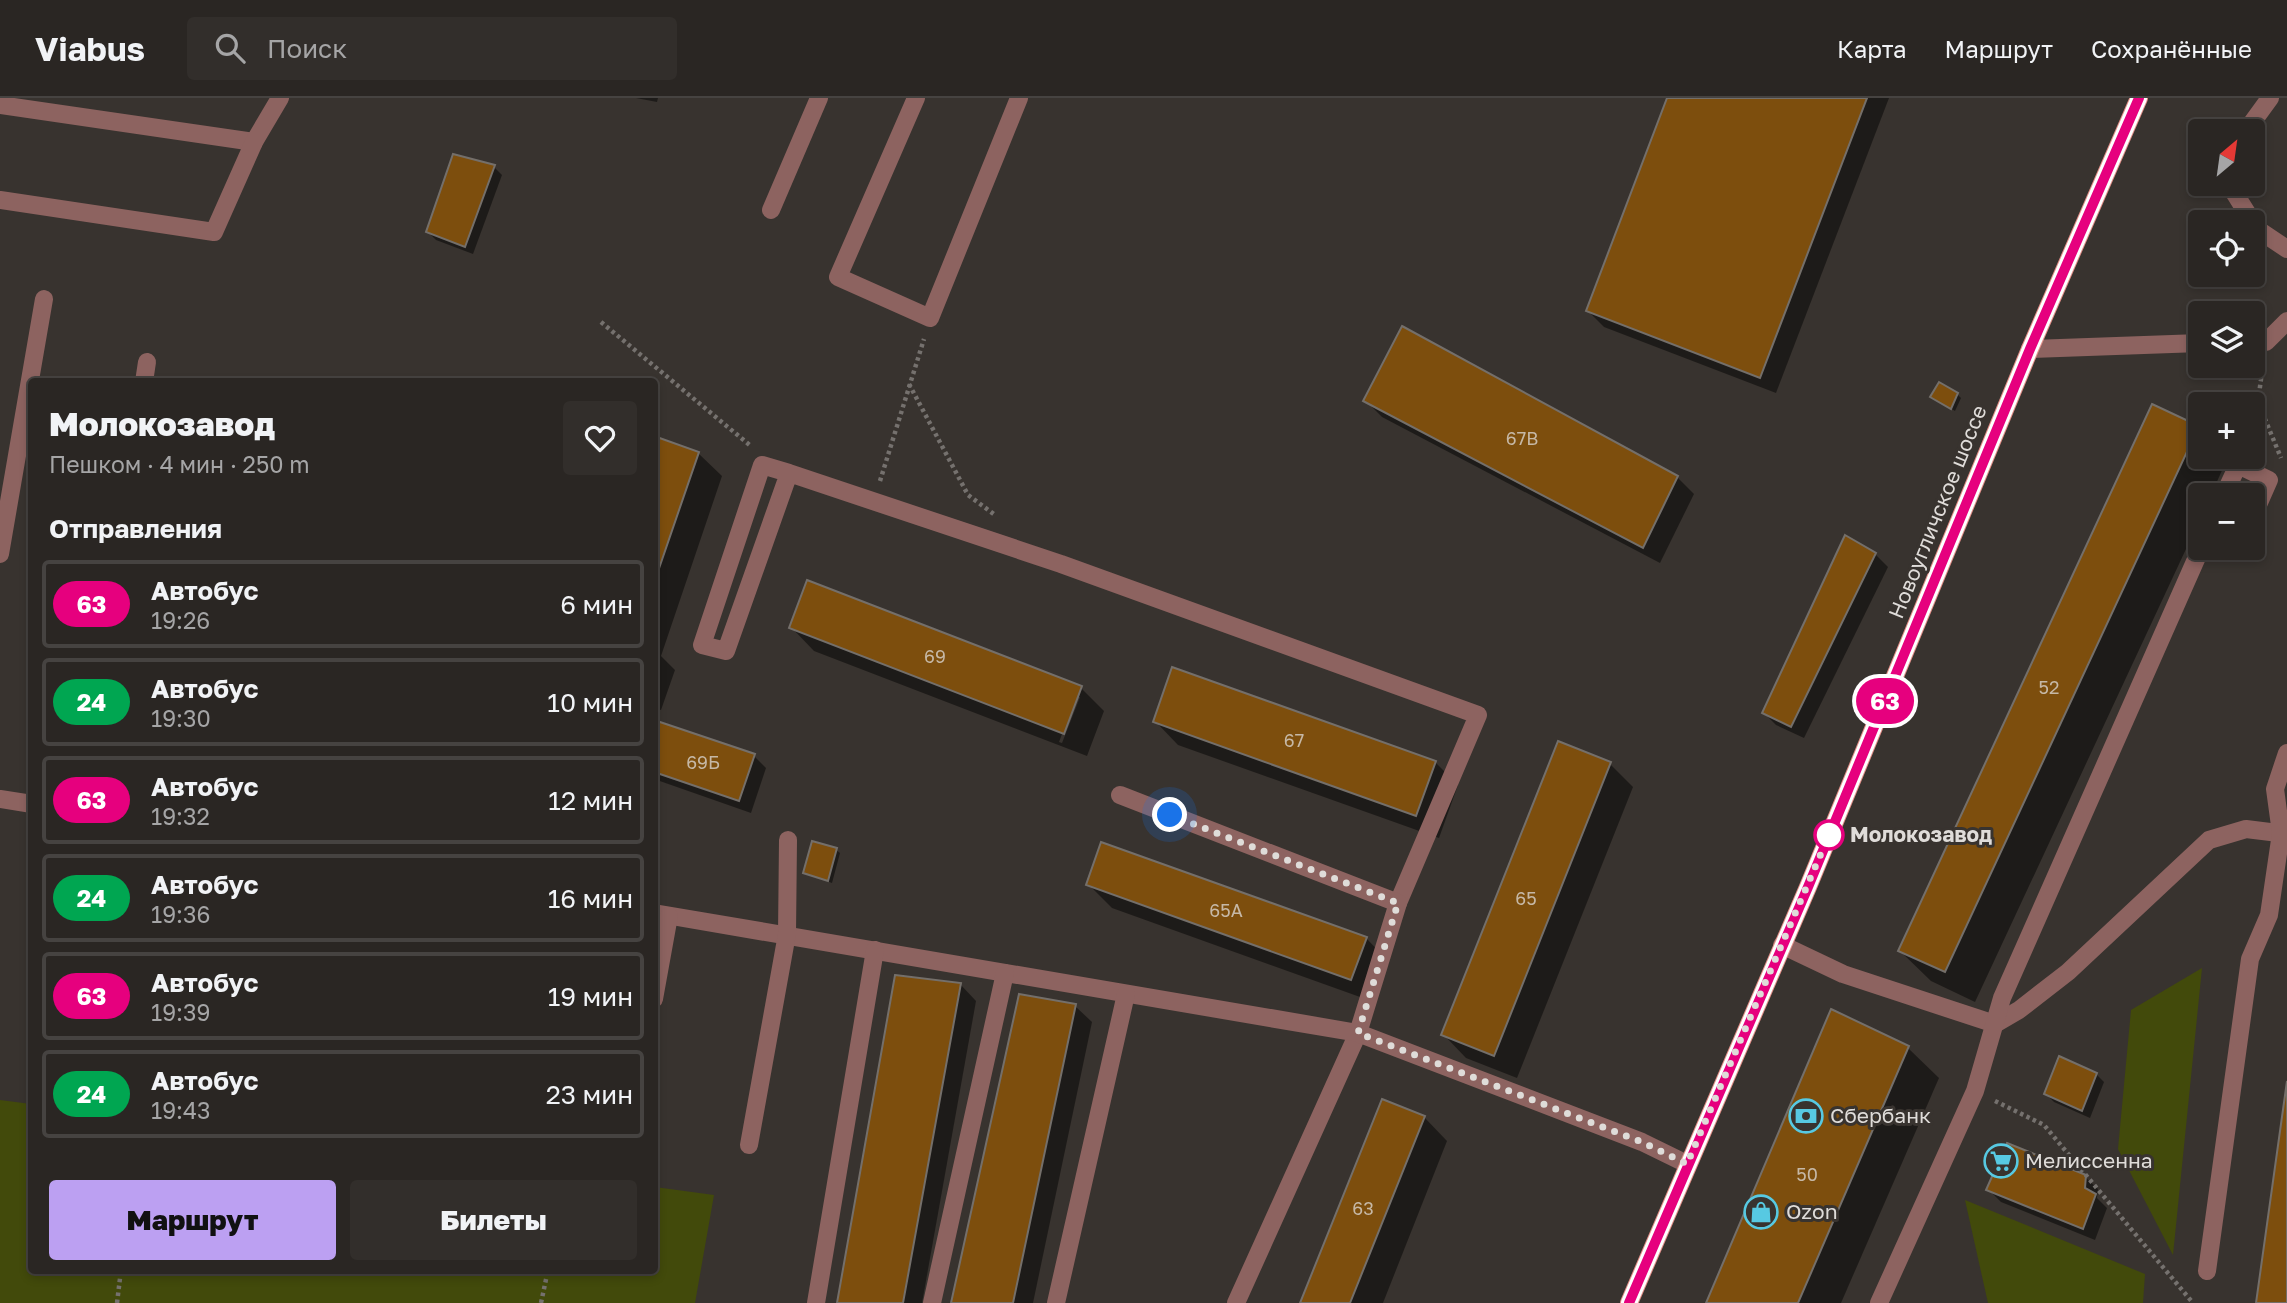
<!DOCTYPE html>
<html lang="ru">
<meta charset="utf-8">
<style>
:root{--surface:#2a2623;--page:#322e2b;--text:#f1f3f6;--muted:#a5a5a6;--line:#464341;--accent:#bca0f2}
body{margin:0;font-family:"Golos Text",sans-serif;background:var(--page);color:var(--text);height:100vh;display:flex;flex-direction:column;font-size:26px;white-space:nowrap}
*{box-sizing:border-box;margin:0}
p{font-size:23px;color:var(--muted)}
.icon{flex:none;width:38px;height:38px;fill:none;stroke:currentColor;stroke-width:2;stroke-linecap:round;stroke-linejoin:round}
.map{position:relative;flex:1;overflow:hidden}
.drawer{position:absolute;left:28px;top:280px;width:630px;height:896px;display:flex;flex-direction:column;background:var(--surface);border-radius:7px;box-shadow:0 4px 10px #0003,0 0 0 2px var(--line)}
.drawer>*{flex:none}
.badge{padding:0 14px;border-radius:23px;font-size:24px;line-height:46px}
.needle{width:46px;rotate:29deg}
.controls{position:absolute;left:2188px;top:21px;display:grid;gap:14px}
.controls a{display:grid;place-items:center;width:77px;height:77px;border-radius:7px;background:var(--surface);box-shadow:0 4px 10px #0003,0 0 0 2px var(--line);font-size:35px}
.you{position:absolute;width:35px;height:35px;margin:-18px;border:5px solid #fff;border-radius:50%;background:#1a73e8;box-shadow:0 0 0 10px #1a73e833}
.map>.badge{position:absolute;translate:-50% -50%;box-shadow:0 0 0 4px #fff}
h2{padding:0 21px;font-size:26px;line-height:63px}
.round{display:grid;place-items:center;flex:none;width:74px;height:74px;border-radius:7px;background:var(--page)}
.headline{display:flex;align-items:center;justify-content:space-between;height:119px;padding:0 21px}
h1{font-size:33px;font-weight:800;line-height:52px}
.primary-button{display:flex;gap:14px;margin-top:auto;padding:14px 21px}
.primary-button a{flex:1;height:80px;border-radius:7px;background:var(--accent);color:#111;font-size:28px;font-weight:800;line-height:80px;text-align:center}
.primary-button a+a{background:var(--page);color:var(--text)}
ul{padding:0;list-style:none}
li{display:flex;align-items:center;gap:21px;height:88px;margin:0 14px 10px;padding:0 7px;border:4px solid var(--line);border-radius:7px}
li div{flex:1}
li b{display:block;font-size:26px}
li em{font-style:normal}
li .badge{min-width:77px;font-weight:700;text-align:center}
header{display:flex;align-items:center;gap:42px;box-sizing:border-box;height:98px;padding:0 35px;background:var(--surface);border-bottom:2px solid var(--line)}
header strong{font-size:33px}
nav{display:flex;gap:38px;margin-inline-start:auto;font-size:24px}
.search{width:490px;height:63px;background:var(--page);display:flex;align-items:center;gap:18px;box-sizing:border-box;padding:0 24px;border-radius:7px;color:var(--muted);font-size:26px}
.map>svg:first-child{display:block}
</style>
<header>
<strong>Viabus</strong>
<div class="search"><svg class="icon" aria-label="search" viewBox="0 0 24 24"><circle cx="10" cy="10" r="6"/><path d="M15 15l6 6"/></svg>Поиск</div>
<nav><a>Карта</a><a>Маршрут</a><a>Сохранённые</a></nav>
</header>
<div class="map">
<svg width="2287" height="1205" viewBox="0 0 2287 1205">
<rect width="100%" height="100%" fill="#38332f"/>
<g fill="#424a0b">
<path d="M2202,870L2173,1157L2118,1051L2131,912Z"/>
<path d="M0,1002L31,1006L32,1172H654L655,1089L714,1097L695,1205H0Z"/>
<path d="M1965,1102L2145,1176L2143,1205H1988Z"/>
</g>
<g fill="#0007" fill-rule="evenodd">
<path d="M636,0H658L657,4Z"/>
<path d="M1669,0H1889L1776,295L1604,229L1588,213Z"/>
<path d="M494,69L502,77L473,156L436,142L428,134Z"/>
<path d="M1957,296L1961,300L1955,313L1932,299Z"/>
<path d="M1366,303L1677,379L1694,396L1660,465L1382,319Z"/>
<path d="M2198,329L2200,359H2228L2211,397H2200V421L1975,904L1931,883L1900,853Z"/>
<path d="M654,340L698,355L722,378L661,558L675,572L661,612L654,610Z"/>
<path d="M1875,456L1888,469L1804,640L1776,627L1764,615Z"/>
<path d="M791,529L1081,590L1104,613L1087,658L814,553ZM1076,599H1080L1062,645L1059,644Z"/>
<path d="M1155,623L1435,664L1458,687L1439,740L1178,647Z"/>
<path d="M654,624L754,658L766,670L751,715L654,681Z"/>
<path d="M1610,666L1633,689L1517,980L1466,960L1443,936Z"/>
<path d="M836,752L840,755L832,785L805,775Z"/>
<path d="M1088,786L1366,840L1389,864L1374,904L1112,810Z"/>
<path d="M960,886L976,903L922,1205H838Z"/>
<path d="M1075,908L1092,924L1033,1205H953Z"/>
<path d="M1832,914L1908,950L1939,980L1841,1205H1708Z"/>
<path d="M2096,976L2104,984L2090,1020L2054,1004L2046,996Z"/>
<path d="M1424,1019L1447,1043L1383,1205H1302Z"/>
<path d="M2085,1079L2098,1091L2097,1100L2107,1110L2095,1142L2001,1104L1988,1091Z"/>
</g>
<g fill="#7d4e0d" stroke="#746f6a" stroke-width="2">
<path d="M1667,0H1867L1760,280L1586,213Z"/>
<path d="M453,56L495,67L465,149L426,134Z"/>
<path d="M1402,228L1678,378L1643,450L1363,303Z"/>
<path d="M1939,284L1958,295L1951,311L1930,299Z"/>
<path d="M2152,306L2199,328L1945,874L1898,853Z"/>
<path d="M654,338L699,354L654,485Z"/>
<path d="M1845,437L1876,455L1791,629L1762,615Z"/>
<path d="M807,482L1082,588L1064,636L789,530Z"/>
<path d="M1172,569L1436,663L1416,718L1153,624Z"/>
<path d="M654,622L755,656L739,703L654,674Z"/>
<path d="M1558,643L1611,664L1494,958L1441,937Z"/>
<path d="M812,743L837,750L828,783L803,775Z"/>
<path d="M1101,744L1367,839L1351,882L1086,787Z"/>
<path d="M895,877L961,885L903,1205H837Z"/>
<path d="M1019,896L1076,906L1013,1205H951Z"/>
<path d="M1831,911L1909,948L1798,1205H1706Z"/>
<path d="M2059,958L2097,975L2082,1013L2044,996Z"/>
<path d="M2287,983V1205H2256Z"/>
<path d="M1382,1001L1425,1018L1350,1205H1300Z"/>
<path d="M2007,1045L2086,1077L2085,1090L2096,1096L2083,1131L1986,1092Z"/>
</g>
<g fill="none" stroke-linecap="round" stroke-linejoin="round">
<g stroke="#75716e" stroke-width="4.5" stroke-dasharray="3.5 3.5" stroke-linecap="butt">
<path d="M601,224L752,349"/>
<path d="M2263,266L2258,304L2281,360"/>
<path d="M909,286L968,397L995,417"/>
<path d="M2252,323L2258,305"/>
<path d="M880,383L924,241"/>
<path d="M1995,1003L2044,1027L2193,1205"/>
<path d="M117,1205L121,1172"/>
<path d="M541,1205L548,1172"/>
</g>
<g stroke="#8d6360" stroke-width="18">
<path d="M916,0L838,179L930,220L1019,0"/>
<path d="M0,7L254,44"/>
<path d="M2246,33L2270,0"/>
<path d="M2234,86L2232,91L2257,131L2287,151"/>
<path d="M0,102L214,134L254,44L280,0"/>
<path d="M771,112L819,0"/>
<path d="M2252,244H2266L2287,223"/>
<path d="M2030,251L2200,245"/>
<path d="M144,284L147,264"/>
<path d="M789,375L726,553L702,547L762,367L789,375L1061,466L1478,617L1398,805L1358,935L1236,1205"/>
<path d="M2224,397L2238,367L2269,382L2258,407L2252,404"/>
<path d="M0,456L44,201"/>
<path d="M1120,697L1398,805"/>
<path d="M0,701L32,706"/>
<path d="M654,815L1358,935L1642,1044L1687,1066"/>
<path d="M1782,847L1843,876L1995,926L2019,912L2068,874L2209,742L2246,731L2287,736"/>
<path d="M654,901L669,818"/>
<path d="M749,1047L787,836L788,742"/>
<path d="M2207,1173L2250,861L2269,817L2281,735L2275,691L2287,655"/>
<path d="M816,1205L875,852"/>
<path d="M932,1205L1005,875"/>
<path d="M1056,1205L1126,896"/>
<path d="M1879,1205L1975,993L2002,900L2201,450"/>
</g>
<path stroke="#e4908a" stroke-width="18" d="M1629,1205L1808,789L2030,251L2139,0"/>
</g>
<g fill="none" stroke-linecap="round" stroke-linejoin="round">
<defs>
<path id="line" d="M1629,1205L1808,789L2030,251L2139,0"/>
</defs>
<use href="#line" stroke="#fff" stroke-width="16"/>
<use href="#line" stroke="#e6007e" stroke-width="10"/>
<path stroke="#dfdcd9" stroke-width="7" stroke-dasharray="0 12.6" d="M1170,717L1398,805L1358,935L1642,1044L1687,1066L1832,730L1829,737"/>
</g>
<defs>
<symbol id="bank-ring" viewBox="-11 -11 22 22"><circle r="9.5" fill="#38332f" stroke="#57c9e2" stroke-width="1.5"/><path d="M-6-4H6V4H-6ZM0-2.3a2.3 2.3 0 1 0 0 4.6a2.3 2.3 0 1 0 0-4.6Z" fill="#57c9e2"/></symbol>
<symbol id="supermarket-ring" viewBox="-11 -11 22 22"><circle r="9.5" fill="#38332f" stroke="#57c9e2" stroke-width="1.5"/><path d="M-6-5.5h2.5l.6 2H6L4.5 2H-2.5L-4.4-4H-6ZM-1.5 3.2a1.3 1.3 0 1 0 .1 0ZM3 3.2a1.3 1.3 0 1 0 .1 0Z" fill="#57c9e2"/></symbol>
<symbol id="shop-ring" viewBox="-11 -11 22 22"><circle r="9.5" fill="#38332f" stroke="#57c9e2" stroke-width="1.5"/><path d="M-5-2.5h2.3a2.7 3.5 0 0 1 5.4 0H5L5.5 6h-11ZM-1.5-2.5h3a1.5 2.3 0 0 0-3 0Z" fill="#57c9e2"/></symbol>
</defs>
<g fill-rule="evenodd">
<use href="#bank-ring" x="1787" y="999" width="38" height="38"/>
<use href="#supermarket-ring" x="1982" y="1044" width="38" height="38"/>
<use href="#shop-ring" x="1742" y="1095" width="38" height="38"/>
</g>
<circle fill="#fff" stroke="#e6007e" stroke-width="3.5" cx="1829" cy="737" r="14"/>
<g text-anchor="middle" stroke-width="6" stroke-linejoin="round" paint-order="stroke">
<g font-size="18" fill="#c6b8a6">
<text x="1522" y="347">67В</text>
<text x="935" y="565">69</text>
<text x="2049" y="596">52</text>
<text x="1294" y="649">67</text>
<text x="703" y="671">69Б</text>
<text x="1526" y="807">65</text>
<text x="1226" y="819">65А</text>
<text x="1807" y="1083">50</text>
<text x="1363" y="1117">63</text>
</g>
<g font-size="21" fill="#dfdcd9" stroke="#38332f">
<text transform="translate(1938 414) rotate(-68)" y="7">Новоугличское шоссе</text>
</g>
<g font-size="21" font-weight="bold" fill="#dfdcd9" stroke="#38332f" text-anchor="start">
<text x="1850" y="744">Молокозавод</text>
</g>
<g font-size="21" fill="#dfdcd9" stroke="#38332f" text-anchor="start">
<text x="1830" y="1025">Сбербанк</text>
<text x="2025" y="1070">Мелиссенна</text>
<text x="1786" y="1121">Ozon</text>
</g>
</g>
</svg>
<div class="controls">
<a><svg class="needle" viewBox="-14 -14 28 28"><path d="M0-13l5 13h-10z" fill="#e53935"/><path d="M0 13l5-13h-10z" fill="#a5a5a6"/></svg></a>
<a><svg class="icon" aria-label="locate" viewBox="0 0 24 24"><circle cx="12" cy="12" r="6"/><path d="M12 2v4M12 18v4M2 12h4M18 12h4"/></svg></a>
<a><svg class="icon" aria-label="layers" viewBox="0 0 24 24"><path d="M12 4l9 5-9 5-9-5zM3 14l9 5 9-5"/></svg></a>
<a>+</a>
<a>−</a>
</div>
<div class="you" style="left:1170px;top:717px"></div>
<b class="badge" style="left:1885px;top:603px;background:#e6007e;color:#fff">63</b>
<section class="drawer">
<div class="headline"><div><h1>Молокозавод</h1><p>Пешком · 4 мин · 250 m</p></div><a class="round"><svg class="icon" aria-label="heart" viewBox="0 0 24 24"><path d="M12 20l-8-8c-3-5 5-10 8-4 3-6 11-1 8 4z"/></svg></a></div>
<h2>Отправления</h2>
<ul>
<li><span class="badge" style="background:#e6007e;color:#fff">63</span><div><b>Автобус</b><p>19:26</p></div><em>6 мин</em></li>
<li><span class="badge" style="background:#00a651;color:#fff">24</span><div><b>Автобус</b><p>19:30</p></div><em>10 мин</em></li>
<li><span class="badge" style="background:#e6007e;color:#fff">63</span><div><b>Автобус</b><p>19:32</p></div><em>12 мин</em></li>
<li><span class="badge" style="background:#00a651;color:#fff">24</span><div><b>Автобус</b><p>19:36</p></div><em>16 мин</em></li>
<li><span class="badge" style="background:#e6007e;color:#fff">63</span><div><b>Автобус</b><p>19:39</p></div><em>19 мин</em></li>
<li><span class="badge" style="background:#00a651;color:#fff">24</span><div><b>Автобус</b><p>19:43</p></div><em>23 мин</em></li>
</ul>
<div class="primary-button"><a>Маршрут</a><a>Билеты</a></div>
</section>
</div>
